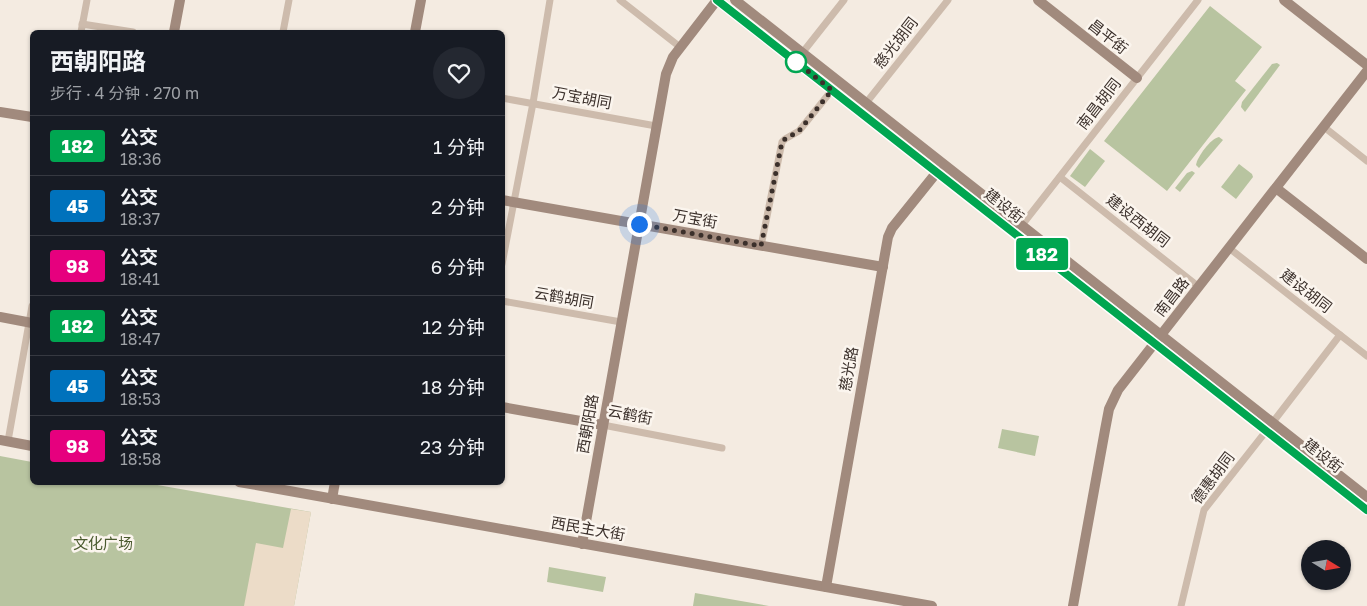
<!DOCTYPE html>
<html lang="zh">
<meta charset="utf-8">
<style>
:root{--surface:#171b24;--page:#242831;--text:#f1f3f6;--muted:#9ea1a6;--line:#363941}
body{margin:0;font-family:"Golos Text","Noto Sans SC",sans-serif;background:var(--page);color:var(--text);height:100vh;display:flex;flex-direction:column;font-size:19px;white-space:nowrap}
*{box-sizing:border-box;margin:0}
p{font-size:16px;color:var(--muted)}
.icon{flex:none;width:28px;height:28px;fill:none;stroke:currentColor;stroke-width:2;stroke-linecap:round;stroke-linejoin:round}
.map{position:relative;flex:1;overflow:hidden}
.details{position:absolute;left:30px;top:30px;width:475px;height:455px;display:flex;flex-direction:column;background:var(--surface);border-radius:8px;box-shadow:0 1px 4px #0004}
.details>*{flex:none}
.badge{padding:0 10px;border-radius:4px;font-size:18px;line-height:32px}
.needle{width:32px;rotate:101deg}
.tools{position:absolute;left:1301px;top:540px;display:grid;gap:10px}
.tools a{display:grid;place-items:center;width:50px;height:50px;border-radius:50%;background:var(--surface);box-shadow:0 1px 4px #0004;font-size:25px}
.you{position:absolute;width:25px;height:25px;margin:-12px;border:4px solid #fff;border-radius:50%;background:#1a73e8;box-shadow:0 0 0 8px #1a73e833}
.map>.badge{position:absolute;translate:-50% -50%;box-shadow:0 0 0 2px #fff}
.round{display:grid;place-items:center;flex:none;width:52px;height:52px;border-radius:26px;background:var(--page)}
.overview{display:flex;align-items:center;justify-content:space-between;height:85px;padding:0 20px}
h1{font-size:24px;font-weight:700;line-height:38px}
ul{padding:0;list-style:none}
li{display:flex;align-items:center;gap:15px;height:60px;padding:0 20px;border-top:1px solid var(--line)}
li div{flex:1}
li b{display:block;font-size:19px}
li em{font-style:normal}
li .badge{min-width:55px;font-weight:700;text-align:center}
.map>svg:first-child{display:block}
</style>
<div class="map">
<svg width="1367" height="606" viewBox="0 0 1367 606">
<rect width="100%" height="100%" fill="#f4ebe1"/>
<g fill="#b8c4a0">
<path d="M1210,6L1262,47L1235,81L1246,90L1167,191L1104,141Z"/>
<path d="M1277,63L1280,65L1245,112L1241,107L1242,102L1272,64Z"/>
<path d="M1219,137L1223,140L1199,168L1196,165C1197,157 1211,138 1219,137Z"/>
<path d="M1090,149L1105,161L1085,187L1070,176Z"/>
<path d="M1239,164L1252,174L1253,177L1236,199L1221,187Z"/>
<path d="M1192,171L1195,173L1180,192L1175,188L1187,173Z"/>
<path d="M1002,429L1039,436L1035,456L998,448Z"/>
<path d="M0,456L32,462V482L146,483L311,512L294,606H0Z"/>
<path d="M549,567L606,577L603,592L547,582Z"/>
<path d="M695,593L769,606H693Z"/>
</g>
<path fill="#ecdcc8" d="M291,509L311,512L294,606H244L256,543L283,548Z"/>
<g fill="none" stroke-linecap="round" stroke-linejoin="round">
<g stroke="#cdbbac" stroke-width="7">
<path d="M620,0L680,47"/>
<path d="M82,24L133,32"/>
<path d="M81,32L87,0"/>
<path d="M283,32L289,0"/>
<path d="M803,52L844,0"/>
<path d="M502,98L656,126"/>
<path d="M866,103L948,0"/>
<path d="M1324,127L1367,161"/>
<path d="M1060,177L1199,287"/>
<path d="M1022,225L1198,0"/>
<path d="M761,246L782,142L785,139L799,131L832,90"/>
<path d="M1229,248L1367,356"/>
<path d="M502,264L533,103L550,0"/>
<path d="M502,301L621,322"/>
<path d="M1273,422L1340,335"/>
<path d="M603,425L722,448"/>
<path d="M8,441L32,306"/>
<path d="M1181,606L1204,510L1267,430"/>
</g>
<g stroke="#a18a7d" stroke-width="10">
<path d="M717,0L1367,510"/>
<path d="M735,0L1367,497"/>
<path d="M1038,0L1137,78"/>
<path d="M1284,0L1367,65"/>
<path d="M174,32L180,0"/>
<path d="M415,32L421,0"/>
<path d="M0,112L32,117"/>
<path d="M1276,188L1367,259"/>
<path d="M502,200L883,267"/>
<path d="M0,317L32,323"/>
<path d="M502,407L603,425"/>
<path d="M0,440L32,446"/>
<path d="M239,482L932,606"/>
<path d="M332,499L335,482"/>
<path d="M582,544L666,74L673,57L717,0"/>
<path d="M826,587L888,237L892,228L937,172"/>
<path d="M1073,606L1105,430L1109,409L1118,390L1367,71"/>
</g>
</g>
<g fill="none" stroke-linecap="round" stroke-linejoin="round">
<defs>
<path id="line" d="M717,0L1367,510"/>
</defs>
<use href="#line" stroke="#fff" stroke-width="11"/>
<use href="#line" stroke="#00a651" stroke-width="8"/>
<path stroke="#3b302b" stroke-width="5" stroke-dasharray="0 9" d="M639,224L761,246L782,142L785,139L799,131L832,90L796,62"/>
</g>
<circle fill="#fff" stroke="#00a651" stroke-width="2.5" cx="796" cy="62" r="10"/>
<g text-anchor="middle" stroke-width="5" stroke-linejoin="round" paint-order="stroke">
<g font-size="15" fill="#3b302b" stroke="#fbf5ee">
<text transform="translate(1108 37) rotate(38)" y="5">昌平街</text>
<text transform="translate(896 43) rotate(-52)" y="5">慈光胡同</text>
<text transform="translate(582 98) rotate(11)" y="5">万宝胡同</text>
<text transform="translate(1099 104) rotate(-52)" y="5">南昌胡同</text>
<text transform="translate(1004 206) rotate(38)" y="5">建设街</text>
<text transform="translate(695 219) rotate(10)" y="5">万宝街</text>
<text transform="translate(1138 221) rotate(38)" y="5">建设西胡同</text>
<text transform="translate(1306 291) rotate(38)" y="5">建设胡同</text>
<text transform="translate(1172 297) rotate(-52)" y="5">南昌路</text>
<text transform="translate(564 298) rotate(10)" y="5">云鹤胡同</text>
<text transform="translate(849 369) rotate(-80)" y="5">慈光路</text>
<text transform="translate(630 415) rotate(11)" y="5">云鹤街</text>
<text transform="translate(588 424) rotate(-80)" y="5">西朝阳路</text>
<text transform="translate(1323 456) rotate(38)" y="5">建设街</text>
<text transform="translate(1213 478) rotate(-53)" y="5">德惠胡同</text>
<text transform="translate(588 529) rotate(10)" y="5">西民主大街</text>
</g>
<g font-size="15" fill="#4a5a2e" stroke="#fbf5ee">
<text x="103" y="549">文化广场</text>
</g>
</g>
</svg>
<div class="tools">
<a><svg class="needle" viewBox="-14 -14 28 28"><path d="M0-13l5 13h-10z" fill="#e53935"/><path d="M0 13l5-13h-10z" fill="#9ea1a6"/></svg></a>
</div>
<div class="you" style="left:639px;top:224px"></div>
<b class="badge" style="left:1042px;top:254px;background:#00a651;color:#fff">182</b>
<section class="details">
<div class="overview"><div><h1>西朝阳路</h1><p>步行 · 4 分钟 · 270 m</p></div><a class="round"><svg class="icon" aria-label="heart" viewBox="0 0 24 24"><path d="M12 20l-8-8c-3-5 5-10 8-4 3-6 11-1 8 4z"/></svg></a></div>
<ul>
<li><span class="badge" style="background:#00a651;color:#fff">182</span><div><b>公交</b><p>18:36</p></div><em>1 分钟</em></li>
<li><span class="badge" style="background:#0072bc;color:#fff">45</span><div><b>公交</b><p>18:37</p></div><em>2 分钟</em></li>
<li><span class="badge" style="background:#e6007e;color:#fff">98</span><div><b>公交</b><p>18:41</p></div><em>6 分钟</em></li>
<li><span class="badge" style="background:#00a651;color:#fff">182</span><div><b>公交</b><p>18:47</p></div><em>12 分钟</em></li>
<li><span class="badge" style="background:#0072bc;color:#fff">45</span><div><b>公交</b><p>18:53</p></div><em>18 分钟</em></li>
<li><span class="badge" style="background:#e6007e;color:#fff">98</span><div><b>公交</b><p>18:58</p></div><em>23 分钟</em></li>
</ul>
</section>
</div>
